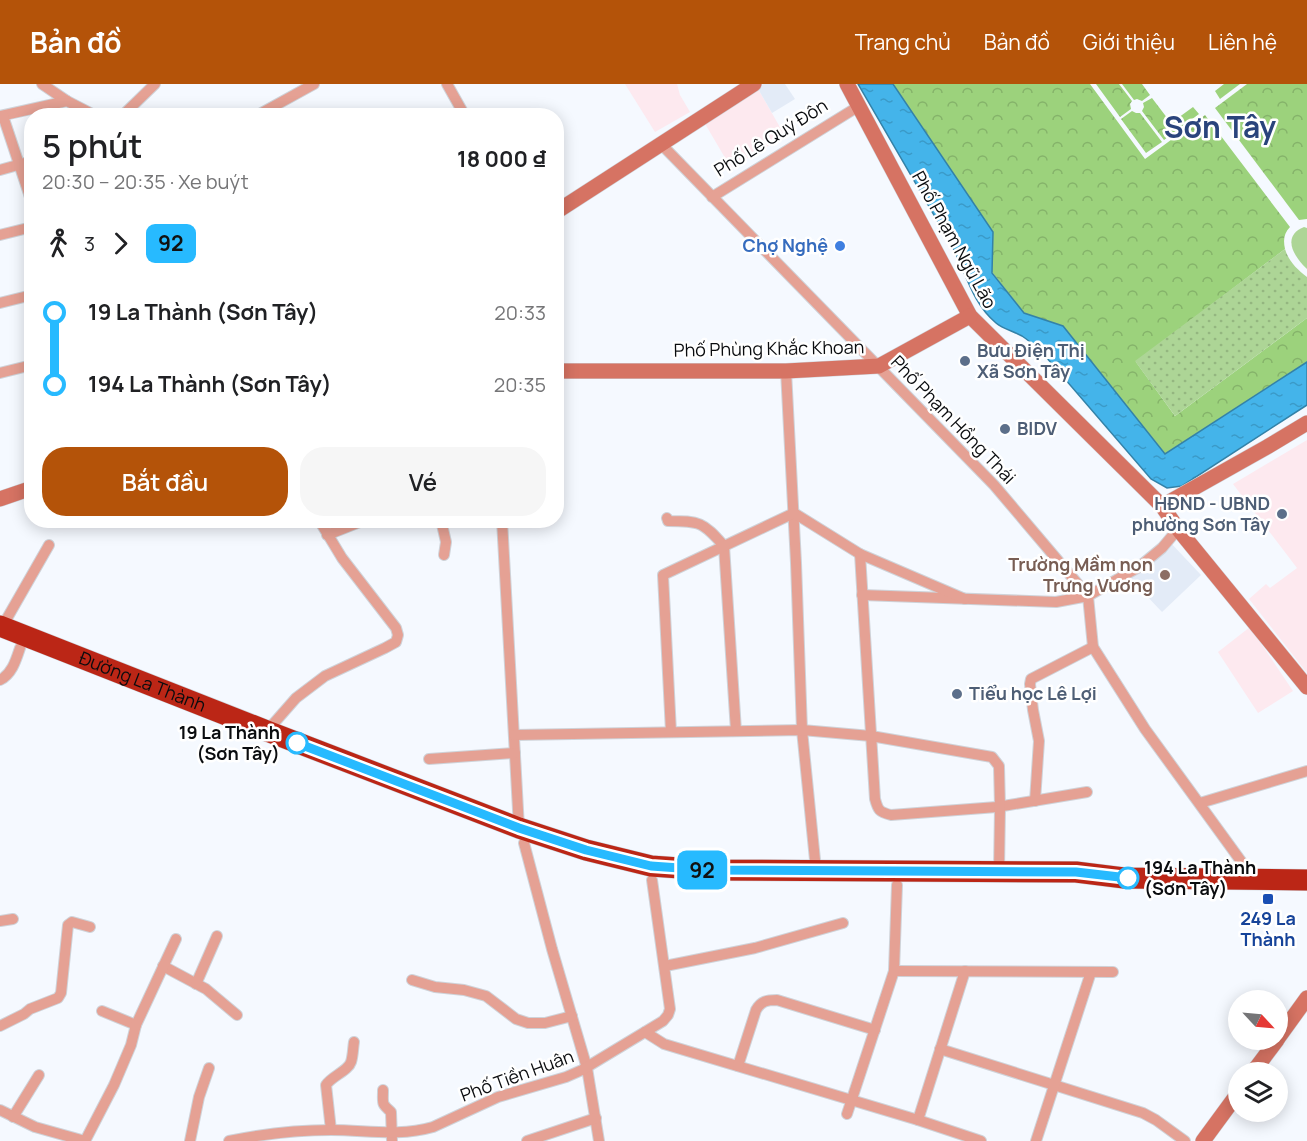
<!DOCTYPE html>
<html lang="vi">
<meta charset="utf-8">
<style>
:root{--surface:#fff;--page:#f6f6f6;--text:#202124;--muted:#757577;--accent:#b45309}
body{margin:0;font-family:Manrope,sans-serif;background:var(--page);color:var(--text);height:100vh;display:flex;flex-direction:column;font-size:22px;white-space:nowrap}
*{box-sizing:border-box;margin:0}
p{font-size:20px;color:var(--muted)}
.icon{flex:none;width:33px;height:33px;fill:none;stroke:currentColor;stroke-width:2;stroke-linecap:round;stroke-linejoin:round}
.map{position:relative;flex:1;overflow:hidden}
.sheet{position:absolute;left:24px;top:24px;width:540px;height:420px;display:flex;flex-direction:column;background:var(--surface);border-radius:24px;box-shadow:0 3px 15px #0003}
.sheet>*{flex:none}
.badge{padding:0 12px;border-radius:9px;font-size:21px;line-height:39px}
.needle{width:39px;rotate:116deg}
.buttons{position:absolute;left:1228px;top:906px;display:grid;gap:12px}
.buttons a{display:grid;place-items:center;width:60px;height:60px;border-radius:50%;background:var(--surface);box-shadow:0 3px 15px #0003;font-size:30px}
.map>.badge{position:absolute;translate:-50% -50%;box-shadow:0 0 0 3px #fff}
.legs{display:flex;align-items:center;gap:9px;height:66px;padding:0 18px;font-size:20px}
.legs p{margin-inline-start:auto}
.headline{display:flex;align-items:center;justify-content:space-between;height:102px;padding:0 18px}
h1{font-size:33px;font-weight:600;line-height:45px}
.button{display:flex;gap:12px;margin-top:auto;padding:12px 18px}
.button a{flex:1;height:69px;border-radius:24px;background:var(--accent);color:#fff;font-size:24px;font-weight:600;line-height:69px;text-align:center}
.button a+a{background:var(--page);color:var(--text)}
ul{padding:0 18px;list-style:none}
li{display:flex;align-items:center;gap:21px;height:72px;font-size:22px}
li i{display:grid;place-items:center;width:9px;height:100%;margin:0 8px;background:currentColor}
li i::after{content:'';width:15px;height:15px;margin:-8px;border:4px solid;border-radius:50%;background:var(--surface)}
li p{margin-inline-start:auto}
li:first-child i{background:linear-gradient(#0000 50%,currentColor 0)}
li:last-child i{background:linear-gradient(currentColor 50%,#0000 0)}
header{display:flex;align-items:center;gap:36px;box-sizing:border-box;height:84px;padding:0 30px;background:var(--accent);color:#fff}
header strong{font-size:28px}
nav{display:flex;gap:33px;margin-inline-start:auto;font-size:21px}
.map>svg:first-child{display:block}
</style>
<header>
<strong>Bản đồ</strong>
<nav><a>Trang chủ</a><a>Bản đồ</a><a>Giới thiệu</a><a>Liên hệ</a></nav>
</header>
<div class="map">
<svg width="1307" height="1057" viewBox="0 0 1307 1057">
<defs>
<pattern id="forest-crowns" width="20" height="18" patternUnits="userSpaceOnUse" patternTransform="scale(1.5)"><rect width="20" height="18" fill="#9cd27c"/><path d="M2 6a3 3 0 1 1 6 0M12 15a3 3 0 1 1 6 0" fill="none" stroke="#85b36a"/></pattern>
<pattern id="park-dots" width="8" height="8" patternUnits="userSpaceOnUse" patternTransform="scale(1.5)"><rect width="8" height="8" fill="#add596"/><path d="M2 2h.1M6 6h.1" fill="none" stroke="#94b680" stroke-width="1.8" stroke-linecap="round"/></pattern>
<pattern id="water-ripples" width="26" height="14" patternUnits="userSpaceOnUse" patternTransform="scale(1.5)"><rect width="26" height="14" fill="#44b4ea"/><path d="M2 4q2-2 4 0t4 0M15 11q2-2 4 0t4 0" fill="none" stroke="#3a9ac8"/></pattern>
</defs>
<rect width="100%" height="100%" fill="#f5f9ff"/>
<g fill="#fde9ef">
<path d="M625,0H677L680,11L690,28L655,48Z"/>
<path d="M757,3L785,52L731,84L704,38Z"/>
<path d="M1307,356V589L1249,515L1266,500L1270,504L1297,484L1233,400Z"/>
<path d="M1250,543L1293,607L1258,629L1218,568Z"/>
</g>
<g fill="#e3ebf7">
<path d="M763,0H785L795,15L772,29L757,3Z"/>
<path d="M1167,455L1201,491L1162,528L1128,492Z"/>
</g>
<path fill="#add596" d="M1304,143L1307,144V185C1294,173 1281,152 1304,143Z"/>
<g fill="url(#forest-crowns)">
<path d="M893,0H1090L1145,75L1205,31L1290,143C1284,149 1283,156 1285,165L1136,278L1175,332L1307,234V278L1165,370L1063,242L1024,229L992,188L993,148Z"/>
<path d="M1096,0H1119L1132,17L1130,20L1131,25L1120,33Z"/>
<path d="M1122,0H1142L1150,11L1142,17L1137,15L1134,16Z"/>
<path d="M1224,0H1240L1220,15L1215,7Z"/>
<path d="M1247,0H1307V135L1299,136L1215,24Z"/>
<path d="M1152,14L1171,39L1193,23L1199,30L1164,56L1142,27L1144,23L1143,19Z"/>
<path d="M1132,27L1136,29H1140L1162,58L1146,69L1121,35Z"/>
</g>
<path fill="url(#park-dots)" d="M1285,165C1289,178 1297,185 1307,193V234L1175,332L1135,277Z"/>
<path fill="url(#water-ripples)" stroke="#3382a8" stroke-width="1.5" d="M858,0H893L993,148L992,189L1024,229L1063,242L1165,370L1307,278V321L1182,402L1167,404L1151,395L1040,266C1034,261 1028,256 1022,252C1013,247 1003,245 996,239C972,219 966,189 952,162Z"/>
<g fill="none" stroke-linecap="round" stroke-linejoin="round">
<defs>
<g id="street">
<path d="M42,0L67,17"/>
<path d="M447,0L465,32"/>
<path d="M0,32L67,17L96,32"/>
<path d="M3,32L32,119"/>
<path d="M122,32L155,0"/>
<path d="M256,32L314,0"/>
<path d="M661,60L994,401L1088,512"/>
<path d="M0,86L32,77"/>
<path d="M712,113L859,22"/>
<path d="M0,151L32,143"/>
<path d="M0,219L32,211"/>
<path d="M786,287L796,479L802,646L816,786"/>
<path d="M0,289L32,281"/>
<path d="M667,434L668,437C700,437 703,438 724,462L736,647"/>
<path d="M441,436L446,458L444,471"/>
<path d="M502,436L519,744"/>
<path d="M327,451L365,436"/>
<path d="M860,470L875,715C878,726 879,728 891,731L997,723L1087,708"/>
<path d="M862,511L1056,518L1088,512L1139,483L1162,464L1178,445"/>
<path d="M1088,512L1093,563L1145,645L1254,795"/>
<path d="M2,543L49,461"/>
<path d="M0,596C12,590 16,576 20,564"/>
<path d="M267,647L296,614L325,592L385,564L396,558L398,551L396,544L342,474L319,436"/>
<path d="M671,648L663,491L794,429L860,470L965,515"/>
<path d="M514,651L802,646L871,652L992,673L999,682L1000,723L999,787"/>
<path d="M429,675L515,669"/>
<path d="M1035,717L1039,657L1033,626L1030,600L1031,595L1093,563"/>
<path d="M1200,719L1307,687"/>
<path d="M524,759L552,865L587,984L599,1057"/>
<path d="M0,837L13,835"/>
<path d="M163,882L206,905L237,931"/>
<path d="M665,882L755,864L843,839"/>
<path d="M894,887L1113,888"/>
<path d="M412,896L435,903L464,906L486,912L516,935L528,939H545L572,932"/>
<path d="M196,900L217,852"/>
<path d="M102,927L136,941"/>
<path d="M0,942L24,930L30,925L58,914L61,909L68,841L72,838L90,843"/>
<path d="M645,948L664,960L918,1036L981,1057"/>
<path d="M940,965L1143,1029L1156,1036L1185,1057"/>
<path d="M738,982L756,926C761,917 767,916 777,916L875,946"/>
<path d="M383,1006C383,1020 381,1019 391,1028L392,1057"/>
<path d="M0,1026L35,1043L85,1057"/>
<path d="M847,1030L894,887L897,801"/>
<path d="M13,1033L39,991"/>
<path d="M918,1036L965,887"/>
<path d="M331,1046L326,1001C332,992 348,987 351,978C353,972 353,964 354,958"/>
<path d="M85,1057L114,1001L131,961L136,941L176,855"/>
<path d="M190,1057L199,1013L209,984"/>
<path d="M229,1057C263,1050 297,1046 331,1046C367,1046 398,1053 433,1043L498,1013L566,993L582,986L663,937L668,931L670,925L652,796"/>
<path d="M527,1057L596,1034"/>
<path d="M1036,1057L1091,888"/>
</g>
<g id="secondary">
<path d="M847,0L970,232L1162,422L1178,445L1307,603"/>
<path d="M556,128L754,0"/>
<path d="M556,287H786L879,282L970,232"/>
<path d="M0,415L32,404"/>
<path d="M1162,422L1267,363L1307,339"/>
<path d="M1278,954L1307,914"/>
<path d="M1253,988L1277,956"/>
<path d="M1203,1057L1239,1008"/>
</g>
<g id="highway">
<path id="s1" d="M0,542L267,647L519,744L586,766L651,782L708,786L1076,788L1124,794L1307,796"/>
</g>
</defs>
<use href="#street" stroke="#cfd3d9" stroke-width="12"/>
<use href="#secondary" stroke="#cfd3d9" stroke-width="16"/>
<use href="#highway" stroke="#cfd3d9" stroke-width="22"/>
<use href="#street" stroke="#e5a194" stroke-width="10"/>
<use href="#secondary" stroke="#d67363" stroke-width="15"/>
<use href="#highway" stroke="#bb2616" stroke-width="21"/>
</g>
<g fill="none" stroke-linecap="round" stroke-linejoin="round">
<defs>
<path id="line-1" d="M297,659L519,744L586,766L651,782L708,786L1076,788L1128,794"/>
</defs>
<use href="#line-1" stroke="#fff" stroke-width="14"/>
<use href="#line-1" stroke="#27baff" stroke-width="9"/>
</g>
<circle fill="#3f7fe0" stroke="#fff" stroke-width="2" cx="840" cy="162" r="6"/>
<g fill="#5c6f8a" stroke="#fff" stroke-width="2">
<circle cx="965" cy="277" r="6"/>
<circle cx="1005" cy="345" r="6"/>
<circle cx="1282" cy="430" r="6"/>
<circle cx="957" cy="610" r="6"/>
</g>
<circle fill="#8d6e63" stroke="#fff" stroke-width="2" cx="1165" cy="491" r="6"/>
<g fill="#fff" stroke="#27baff" stroke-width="3">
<circle cx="297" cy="659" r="10"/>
<circle cx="1128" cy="794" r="10"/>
</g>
<rect fill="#1a4fb4" stroke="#fff" stroke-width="2" x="1262" y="809" width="12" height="12" rx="3"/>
<g text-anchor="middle" stroke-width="5" stroke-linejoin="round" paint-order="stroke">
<g font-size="18" fill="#0a0c0f" stroke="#fff">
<text transform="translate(771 54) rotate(-32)" y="6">Phố Lê Quý Đôn</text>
<text transform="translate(954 156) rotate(61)" y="6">Phố Phạm Ngũ Lão</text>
<text transform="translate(769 265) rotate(-1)" y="6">Phố Phùng Khắc Khoan</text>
<text transform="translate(953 336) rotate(46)" y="6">Phố Phạm Hồng Thái</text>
<text dy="6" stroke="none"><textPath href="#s1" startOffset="153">Đường La Thành</textPath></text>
<text transform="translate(517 992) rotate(-20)" y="6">Phố Tiền Huân</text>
</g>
<g font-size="18" font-weight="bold" fill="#366cbe" stroke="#fff" text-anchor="end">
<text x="828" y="168">Chợ Nghệ</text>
</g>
<g font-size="18" font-weight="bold" fill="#4e5e75" stroke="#fff" text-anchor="start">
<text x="977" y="273">Bưu Điện Thị<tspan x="977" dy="21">Xã Sơn Tây</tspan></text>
<text x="1017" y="351">BIDV</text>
<text x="1270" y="426" text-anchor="end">HĐND - UBND<tspan x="1270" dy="21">phường Sơn Tây</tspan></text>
<text x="969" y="616">Tiểu học Lê Lợi</text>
</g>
<g font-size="18" font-weight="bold" fill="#785e54" stroke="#fff" text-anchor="end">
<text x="1153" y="487">Trường Mầm non<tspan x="1153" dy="21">Trưng Vương</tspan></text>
</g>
<g font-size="18" font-weight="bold" fill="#0a0c0f" stroke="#fff" text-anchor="end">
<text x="280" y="655">19 La Thành<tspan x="280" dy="21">(Sơn Tây)</tspan></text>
<text x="1144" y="790" text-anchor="start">194 La Thành<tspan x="1144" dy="21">(Sơn Tây)</tspan></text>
</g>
<g font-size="18" font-weight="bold" fill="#164399" stroke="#fff">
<text x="1268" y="841">249 La<tspan x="1268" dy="21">Thành</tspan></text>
</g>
<g font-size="30" font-weight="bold" fill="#2a447c" stroke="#fff">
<text x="1220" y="54">Sơn Tây</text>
</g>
</g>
</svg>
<div class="buttons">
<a><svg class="needle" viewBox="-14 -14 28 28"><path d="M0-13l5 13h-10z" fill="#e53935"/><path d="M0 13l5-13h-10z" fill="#757577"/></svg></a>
<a><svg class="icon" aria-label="layers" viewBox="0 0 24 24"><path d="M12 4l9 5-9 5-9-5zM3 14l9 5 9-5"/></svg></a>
</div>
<b class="badge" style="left:702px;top:786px;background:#27baff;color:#111">92</b>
<section class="sheet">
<div class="headline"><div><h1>5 phút</h1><p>20:30 – 20:35 · Xe buýt</p></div><b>18 000 ₫</b></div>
<div class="legs"><svg class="icon" aria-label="walk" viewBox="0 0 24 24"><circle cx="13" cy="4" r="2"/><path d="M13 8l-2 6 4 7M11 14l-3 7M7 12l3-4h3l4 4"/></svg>3<svg class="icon" aria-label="forward" viewBox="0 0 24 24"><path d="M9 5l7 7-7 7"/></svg><b class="badge" style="background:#27baff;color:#111">92</b></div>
<ul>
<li><i style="color:#27baff"></i><b>19 La Thành (Sơn Tây)</b><p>20:33</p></li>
<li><i style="color:#27baff"></i><b>194 La Thành (Sơn Tây)</b><p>20:35</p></li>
</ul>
<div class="button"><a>Bắt đầu</a><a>Vé</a></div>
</section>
</div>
